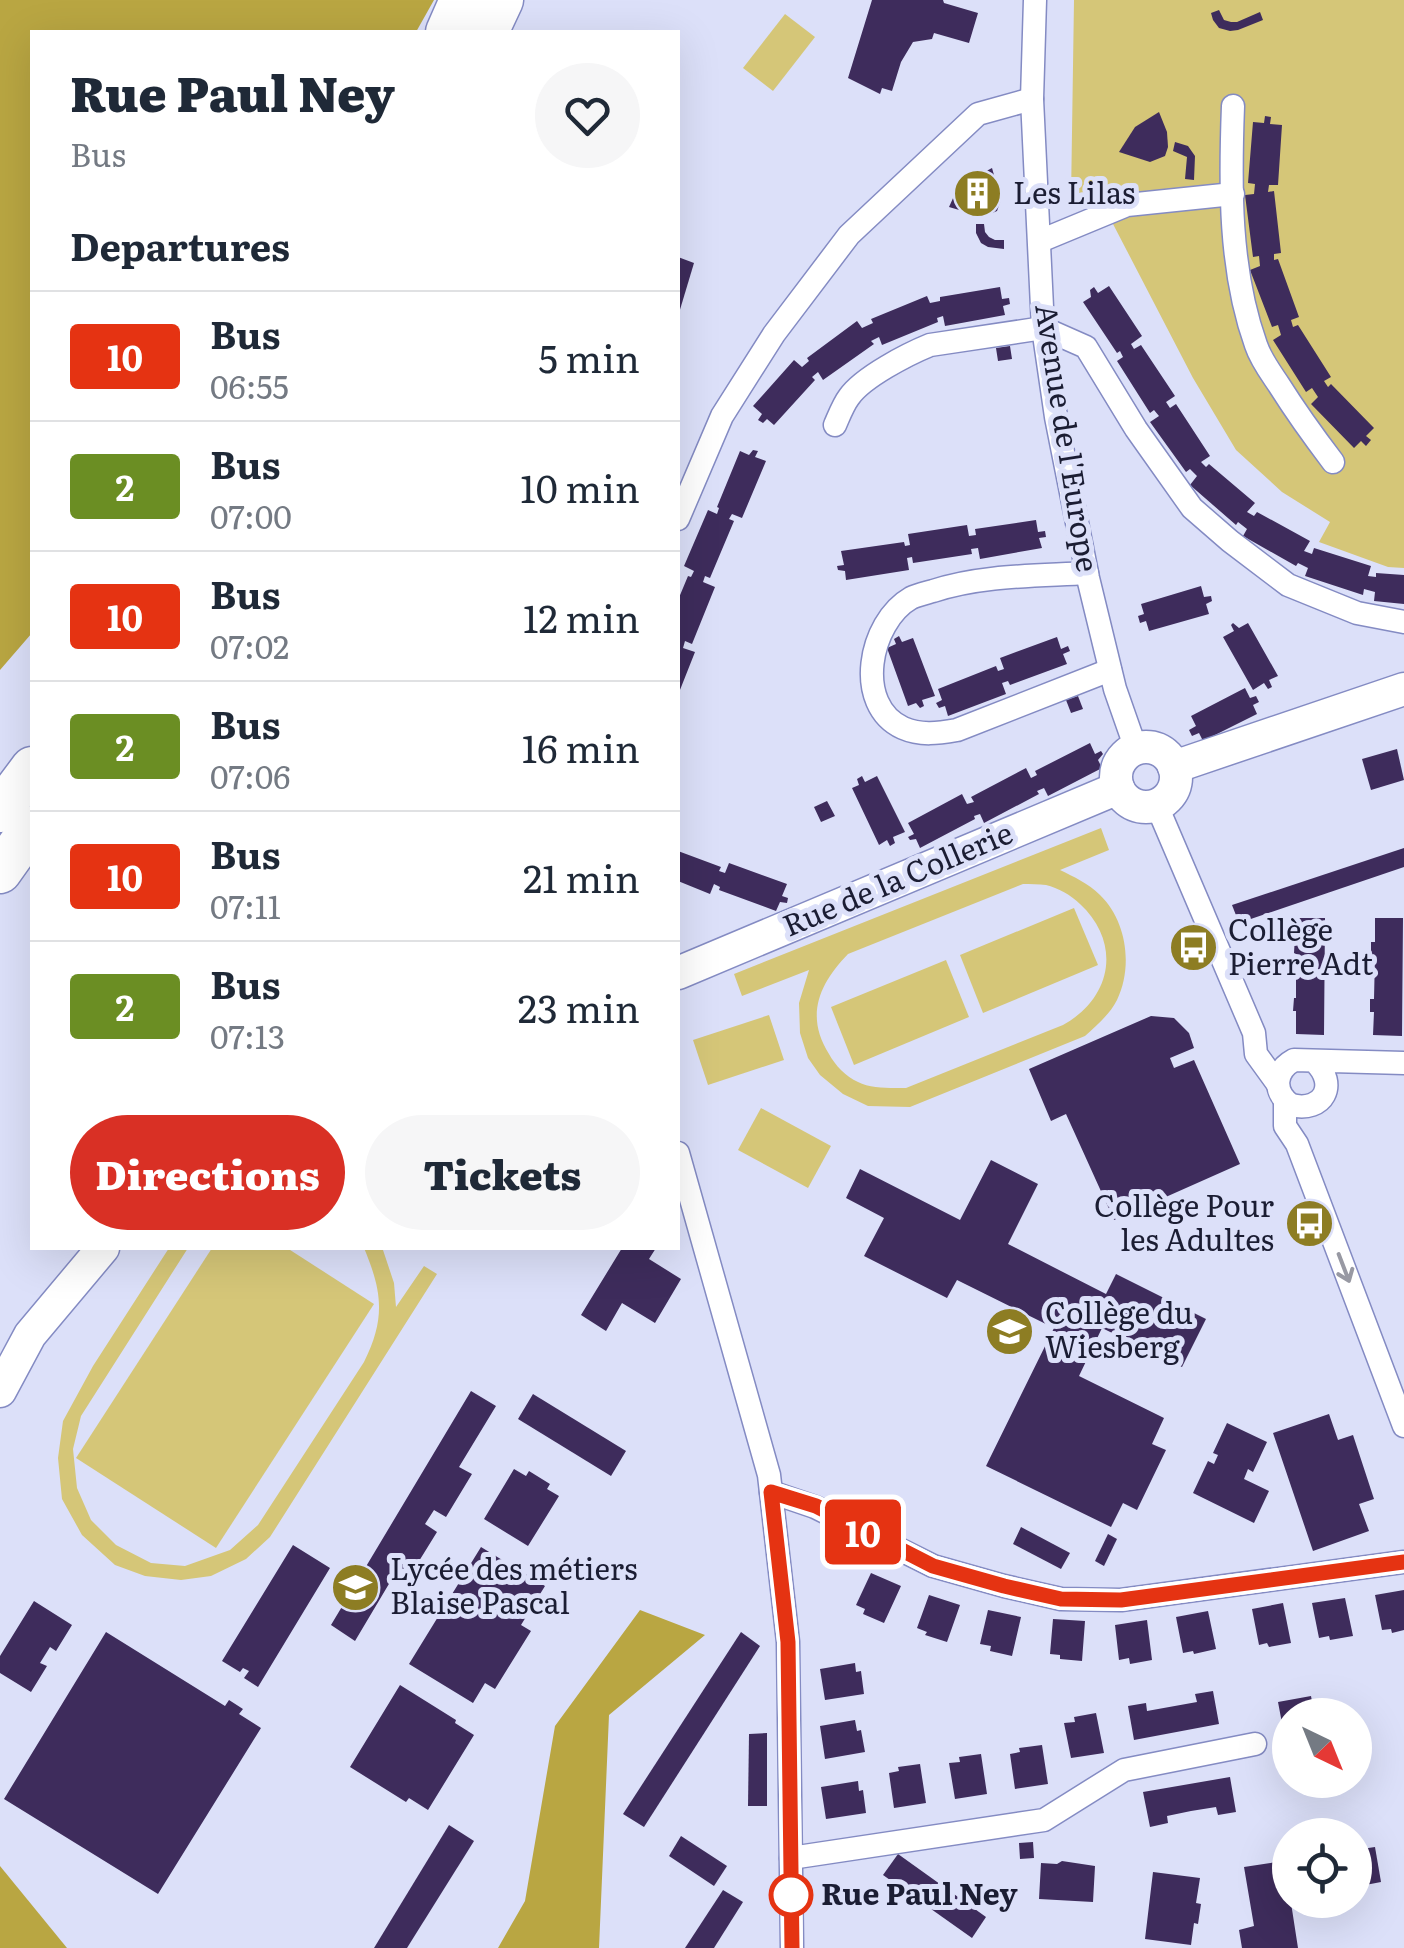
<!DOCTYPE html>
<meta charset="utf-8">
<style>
:root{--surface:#fff;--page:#f6f6f7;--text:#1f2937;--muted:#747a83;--line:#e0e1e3;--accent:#d93025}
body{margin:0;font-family:Literata,serif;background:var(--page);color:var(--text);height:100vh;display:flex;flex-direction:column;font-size:38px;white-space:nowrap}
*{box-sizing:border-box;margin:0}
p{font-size:32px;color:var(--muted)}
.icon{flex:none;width:55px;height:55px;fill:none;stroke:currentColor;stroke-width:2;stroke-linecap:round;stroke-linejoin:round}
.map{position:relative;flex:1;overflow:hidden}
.panel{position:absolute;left:30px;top:30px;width:650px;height:1220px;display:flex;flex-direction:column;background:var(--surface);border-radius:0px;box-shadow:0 10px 40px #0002}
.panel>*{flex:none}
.badge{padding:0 20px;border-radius:8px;font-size:35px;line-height:65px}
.needle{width:65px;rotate:137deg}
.tools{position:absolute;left:1272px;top:1698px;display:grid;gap:20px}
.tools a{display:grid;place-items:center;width:100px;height:100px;border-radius:50%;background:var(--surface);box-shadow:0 10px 40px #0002;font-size:50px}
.map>.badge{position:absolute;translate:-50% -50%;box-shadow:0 0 0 5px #fff}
h2{padding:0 40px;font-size:38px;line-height:90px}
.round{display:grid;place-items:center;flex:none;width:105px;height:105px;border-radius:52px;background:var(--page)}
.overview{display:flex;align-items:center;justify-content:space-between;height:170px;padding:0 40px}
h1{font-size:48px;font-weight:800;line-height:75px}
.action{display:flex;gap:20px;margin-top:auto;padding:20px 40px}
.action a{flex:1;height:115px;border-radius:60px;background:var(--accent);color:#fff;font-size:40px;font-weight:800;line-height:115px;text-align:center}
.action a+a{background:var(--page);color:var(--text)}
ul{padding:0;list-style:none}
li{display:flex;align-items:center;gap:30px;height:130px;padding:0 40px;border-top:2px solid var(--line)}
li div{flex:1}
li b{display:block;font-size:38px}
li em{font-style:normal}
li .badge{min-width:110px;font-weight:700;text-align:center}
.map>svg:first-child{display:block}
</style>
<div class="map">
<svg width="1404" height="1948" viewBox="0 0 1404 1948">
<rect width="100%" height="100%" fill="#dce0f9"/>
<g fill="#d5c678" fill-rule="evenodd">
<path d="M1074,0H1404V568L1388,567L1319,542L1330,522L1282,492L1236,450L1193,378L1113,224L1106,195L1071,198Z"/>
<path d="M785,14L815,37L773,91L743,68Z"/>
<path d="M1101,828L1109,850L1060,870C1074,877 1088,883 1100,895C1127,921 1133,967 1117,1000C1110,1014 1097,1025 1085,1036L910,1107L868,1106L843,1094L820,1075L808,1058L800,1033L799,1003L809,970L742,996L734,974ZM1023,884C1030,884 1039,884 1046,885C1058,888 1071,895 1080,904C1122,943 1112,998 1063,1025L906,1088C891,1088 871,1089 858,1082C846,1077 835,1065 829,1054C805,1016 819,984 848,954Z"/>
<path d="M1074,908L1098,965L983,1013L960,955Z"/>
<path d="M946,960L969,1017L854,1065L831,1007Z"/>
<path d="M769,1015L784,1060L708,1085L693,1040Z"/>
<path d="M761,1108L831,1146L808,1188L738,1150Z"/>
<path d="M169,1248H188L81,1416L73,1449L77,1488L91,1520L116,1545L151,1563L185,1566L230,1550L258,1525L364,1362C386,1318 382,1291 364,1248H381L383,1250L394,1283L396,1307L424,1266L437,1274L270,1537L246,1559L211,1576L181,1580L145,1576L115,1565L82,1535L62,1499L58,1458L63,1421L93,1366Z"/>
<path d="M212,1248H287L374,1304L216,1548L76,1458Z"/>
</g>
<g fill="#b9a642">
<path d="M0,0H434L416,32H32V633L0,670Z"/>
<path d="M640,1610L705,1635L609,1715L599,1948H498L525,1901L555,1726Z"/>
<path d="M0,1866L67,1948H0Z"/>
</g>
<g fill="#3e2c5c">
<path d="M872,0H943L944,3L978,13L969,43L934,33L932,39L913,42L901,62L892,91L882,88L880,94L848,78Z"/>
<path d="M1219,10L1224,20L1231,22H1237L1260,12L1263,20L1238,30L1230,31L1219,28L1213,20L1211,13Z"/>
<path d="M1159,112L1167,132L1168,147L1165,156L1150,162L1119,152L1135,127Z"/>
<path d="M1265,116L1271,117L1270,124L1282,125L1278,185H1269L1268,192L1274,191L1281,253L1274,254V260L1278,259L1299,317L1291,320L1293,327L1298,325L1331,377L1324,381L1328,387L1331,384L1374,428L1366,436L1371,440L1366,446L1361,441L1354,448L1311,404L1318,397L1312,388L1306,392L1273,340L1281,335L1278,325L1272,327L1250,270L1260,266L1259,256L1253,257L1245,195L1254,194L1255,184L1248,183L1253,122L1264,123Z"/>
<path d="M1175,142L1188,146L1195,156L1194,180L1185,179L1187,157L1173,151Z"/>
<path d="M992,168L1001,200L997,211L983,217L949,207L954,196L966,182Z"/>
<path d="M976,224H984L985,232L989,237L995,240H1004V249L988,247L981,243L976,233Z"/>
<path d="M678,257L694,263L679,313H678Z"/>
<path d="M1109,286L1142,336L1131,344L1134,349L1141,345L1175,396L1166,402L1170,408L1176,404L1210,456L1201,462L1206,467L1209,464L1255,503L1247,512L1254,516L1257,512L1310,541L1304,551L1312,554L1314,548L1371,566L1368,576L1376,577V573L1404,575V604L1374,601L1375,592L1364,589L1363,595L1305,576L1308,568L1298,563L1296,566L1243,536L1247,529L1238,522L1236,525L1190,485L1197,476L1190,469L1186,472L1150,422L1159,416L1154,410L1150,413L1117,361L1123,357L1120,351L1117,353L1083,302L1091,297L1090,290L1094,287L1098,293Z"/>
<path d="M1000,287L1002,299L1009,298L1010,304L1003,306L1005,315L945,326L943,316L937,318L938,322L882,345L879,337L871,341L874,344L823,380L818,372L812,377L815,380L774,425L767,419L763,423L758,420L762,414L753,406L794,360L802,367L809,361L807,358L857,321L862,328L873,323L871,319L927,296L930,303L940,301V297Z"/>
<path d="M1010,346L1012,359L998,361L996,348Z"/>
<path d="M753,450L758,451L755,457L766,461L742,518L732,514L729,519L734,521L710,578L705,576L703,582L715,587L692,644L685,641L683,648L695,652L678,695V600L688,576L691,577L694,571L684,566L708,510L717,514L719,508L717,507L740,451L749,455Z"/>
<path d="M1036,520L1038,532L1045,531L1046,537L1039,538L1042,548L980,559L978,548L971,549L972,554L913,563L912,557L907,558L909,570L846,580L845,571L838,570L837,566L844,565L841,551L904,542L905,546L910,545L908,534L967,525L969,536L976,535L975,529Z"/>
<path d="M1201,586L1204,597L1211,596L1212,601L1206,604L1209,614L1149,631L1146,621L1140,623L1138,616L1144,614L1141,604Z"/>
<path d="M1233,623L1239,628L1248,623L1278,676L1269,680L1272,687L1268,689L1264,683L1253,690L1223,637L1234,631L1231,625Z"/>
<path d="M899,636L902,642L913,638L935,696L922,700L924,706L920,708L916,703L908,706L887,648L896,644L894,639Z"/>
<path d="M1057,637L1061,649L1068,646L1070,651L1063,654L1067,664L1010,685L1008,681L1002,683L1006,694L948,716L945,706L939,708L936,703L942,700L938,689L996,666L998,671L1004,669L1000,658Z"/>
<path d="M1245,688L1250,698L1256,696L1259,702L1253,705L1257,714L1203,741L1199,733L1192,736L1189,730L1196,726L1191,716Z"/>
<path d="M1078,696L1083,709L1071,713L1066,700Z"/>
<path d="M1090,743L1095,754L1101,751L1103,754L1098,760L1102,768L1048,796L1044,788L1037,791L1039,794L984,823L980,814L974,816L975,819L920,848L916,839L910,840L908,837L914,834L908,823L962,794L967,804L974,802L971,797L1026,768L1031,778L1037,775L1035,771Z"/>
<path d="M1397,749L1404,780L1371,790L1362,759Z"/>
<path d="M862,776L865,782L877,776L905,832L893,837L895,843L890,846L887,840L879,845L852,788L859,785L857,779Z"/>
<path d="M827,801L835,816L821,822L814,807Z"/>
<path d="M1404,848V867L1239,923L1232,905Z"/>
<path d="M678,851L721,867L719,871L725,873L729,863L787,884L782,896L788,898L787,903L780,902L776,911L719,890L720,887L714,884L710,894L678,881Z"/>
<path d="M1296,918H1325L1324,1035L1296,1034V1011H1293L1294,998H1296V954L1294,953Z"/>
<path d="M1375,918H1403L1402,1036L1373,1035L1374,1012H1370V999H1374L1375,955H1371V942H1375Z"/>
<path d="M1151,1016L1174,1018L1189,1033L1194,1048L1170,1058L1174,1068L1194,1060L1240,1164L1114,1220L1066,1114L1051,1121L1029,1069Z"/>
<path d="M991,1160L1038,1184L1008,1244L1106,1294L1116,1274L1206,1319L1182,1367L1102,1328L1079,1376L1164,1418L1152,1444L1166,1450L1137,1510L1123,1503L1111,1527L986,1466L1054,1328L957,1280L947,1298L864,1256L884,1218L846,1198L860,1169L960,1220Z"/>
<path d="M622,1248H656L649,1259L681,1279L655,1323L622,1303L606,1331L581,1315Z"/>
<path d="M471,1391L496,1406L459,1467L472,1474L446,1517L434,1510L425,1524L437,1532L411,1574L399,1567L355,1641L331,1625Z"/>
<path d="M533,1394L626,1451L611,1476L518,1419Z"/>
<path d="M1329,1414L1338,1440L1353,1435L1374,1499L1359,1504L1369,1531L1313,1551L1273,1433Z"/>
<path d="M1227,1423L1267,1442L1253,1472L1248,1469L1244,1479L1269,1491L1254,1523L1193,1493L1208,1461L1214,1464L1218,1455L1213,1453Z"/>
<path d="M514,1469L526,1476L529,1471L550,1484L547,1489L559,1496L528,1546L484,1519Z"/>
<path d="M1021,1527L1070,1553L1061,1569L1013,1544Z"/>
<path d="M1108,1534L1117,1539L1104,1566L1095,1561Z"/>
<path d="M293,1545L330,1568L258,1687L244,1678L249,1671L243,1668L240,1672L222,1661Z"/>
<path d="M481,1547L545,1586L521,1625L531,1631L495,1689L485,1683L473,1703L409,1664Z"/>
<path d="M871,1573L901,1586L884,1623L863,1614L865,1609L856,1605Z"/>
<path d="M1404,1590V1630L1392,1633L1391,1629L1382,1630L1375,1595Z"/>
<path d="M929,1595L960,1605L947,1642L925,1635L927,1632L917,1628Z"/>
<path d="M1345,1598L1353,1636L1330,1640L1329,1636L1319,1638L1312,1603Z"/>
<path d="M34,1601L72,1625L56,1651L50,1647L40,1663L47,1666L31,1692L0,1673V1656Z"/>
<path d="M1283,1603L1291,1643L1269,1647L1267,1643L1259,1645L1252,1609Z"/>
<path d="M988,1610L1021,1617L1012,1656L990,1651L991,1646L980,1644Z"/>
<path d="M1208,1611L1216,1649L1194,1654L1193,1651L1183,1653L1176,1617Z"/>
<path d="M1053,1619L1085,1621L1082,1661L1060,1659V1655L1050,1654Z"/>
<path d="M1147,1620L1152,1660L1130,1664L1129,1658L1119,1660L1115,1625Z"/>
<path d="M106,1632L225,1706L229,1700L243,1709L239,1714L261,1728L158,1894L4,1799Z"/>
<path d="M741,1632L760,1646L644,1827L623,1814Z"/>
<path d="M855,1663L856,1672L861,1671L864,1694L825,1700L820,1669Z"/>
<path d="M400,1685L456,1720L455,1723L474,1735L428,1810L409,1798L406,1802L350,1767Z"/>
<path d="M1213,1691L1219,1724L1134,1740L1128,1706L1146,1703L1147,1711L1197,1702L1195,1694Z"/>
<path d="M1311,1696L1314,1712L1307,1715H1290V1755H1288L1278,1702Z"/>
<path d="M1096,1713L1104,1753L1071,1758L1064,1723L1075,1722L1074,1717Z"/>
<path d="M855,1720L857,1731L861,1730L865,1752L825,1759L820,1726Z"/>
<path d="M767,1733V1806H748L749,1734Z"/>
<path d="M1042,1745L1048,1784L1015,1789L1010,1754L1020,1752L1019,1748Z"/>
<path d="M981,1754L987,1794L955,1799L949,1763L960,1762L959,1757Z"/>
<path d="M920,1764L926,1803L894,1808L889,1773L899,1771L898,1767Z"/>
<path d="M1230,1777L1236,1812L1218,1815L1216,1807L1191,1811L1167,1816L1168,1823L1150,1827L1143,1792Z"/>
<path d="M858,1781L859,1791L863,1790L866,1813L826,1819L821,1787Z"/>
<path d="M449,1825L474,1841L407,1948H374Z"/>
<path d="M681,1836L727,1866L714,1886L669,1856Z"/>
<path d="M1033,1842L1034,1858L1020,1859L1019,1843Z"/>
<path d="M1375,1847L1381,1882L1355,1887V1850Z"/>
<path d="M898,1854L986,1917L972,1938L883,1875Z"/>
<path d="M1290,1860V1876L1287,1877L1298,1948H1242L1239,1930L1254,1926L1244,1867Z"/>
<path d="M1062,1861L1095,1866L1093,1902L1039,1899L1041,1863L1057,1864Z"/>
<path d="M1153,1872L1200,1878L1196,1903L1201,1904L1198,1924L1194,1923L1191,1945L1145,1939Z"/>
<path d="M723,1890L743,1902L714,1948H685Z"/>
</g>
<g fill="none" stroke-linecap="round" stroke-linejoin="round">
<defs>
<g id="street">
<path d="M1035,0L1032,99L1043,328L1056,417L1088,578L1115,689L1136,749"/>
<path d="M1233,106C1230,185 1229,270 1256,345C1261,360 1271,373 1279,385C1296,412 1314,437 1333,462"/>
<path d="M1040,241L1127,205L1233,194"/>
<path d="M835,425C839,416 843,405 849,397C863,377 908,354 930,345L1043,328L1086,347L1136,429L1192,508L1230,541L1288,585L1357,613L1404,622"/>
<path d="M678,519L722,416L774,334L849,235L978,114L1032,99"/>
<path d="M1087,573C1037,576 981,575 933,591C926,593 917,595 911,598C869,622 853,705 903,728C921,736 939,733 957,730L1110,670"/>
<path d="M1157,806L1254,1033L1256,1054L1277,1083"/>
<path d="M1315,1062C1338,1084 1324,1113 1291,1105C1273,1092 1274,1071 1294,1060L1404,1063"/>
<path d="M1285,1101V1126L1297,1144L1404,1426"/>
<path d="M678,1153L769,1475L788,1642L792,1948"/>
<path d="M771,1492L815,1507L933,1566L1004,1586L1061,1599L1121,1600L1404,1562"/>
<path d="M791,1858L1044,1820L1124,1770L1255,1744"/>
</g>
<g id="secondary">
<circle cx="1146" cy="777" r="30"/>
<path d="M1174,767L1404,689"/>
<path d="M678,973L1118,788"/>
<path d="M0,1391L30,1335L103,1248"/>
</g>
<g id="highway">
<path d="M447,32L461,0"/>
<path d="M487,32L502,0"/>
<path d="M0,811L32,768"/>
<path d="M0,872L32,827"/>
</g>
</defs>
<use href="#street" stroke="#848bc3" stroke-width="25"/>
<use href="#secondary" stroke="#848bc3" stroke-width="35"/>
<use href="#highway" stroke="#848bc3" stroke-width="45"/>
<use href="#street" stroke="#fff" stroke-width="22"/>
<use href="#secondary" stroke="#fff" stroke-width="32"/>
<use href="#highway" stroke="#fff" stroke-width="42"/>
</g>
<defs><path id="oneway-shaft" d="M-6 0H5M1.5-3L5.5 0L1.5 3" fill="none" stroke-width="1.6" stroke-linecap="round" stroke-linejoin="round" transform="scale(2.5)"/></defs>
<use stroke="#9899a3" href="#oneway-shaft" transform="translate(1344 1268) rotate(69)"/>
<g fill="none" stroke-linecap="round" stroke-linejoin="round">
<defs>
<path id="line" d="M792,1948L788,1642L771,1492L816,1506L933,1566L1004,1586L1061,1599L1121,1600L1404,1562"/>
</defs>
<use href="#line" stroke="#fff" stroke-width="22"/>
<use href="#line" stroke="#e53312" stroke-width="15"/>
</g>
<defs>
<symbol id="building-disc" viewBox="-11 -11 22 22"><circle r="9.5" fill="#8d7d23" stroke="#dce0f9"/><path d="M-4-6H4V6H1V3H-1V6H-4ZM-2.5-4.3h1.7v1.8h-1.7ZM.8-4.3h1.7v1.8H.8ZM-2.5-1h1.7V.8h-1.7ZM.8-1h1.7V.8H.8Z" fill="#fff"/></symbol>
<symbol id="bus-disc" viewBox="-11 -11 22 22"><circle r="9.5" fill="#8d7d23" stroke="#dce0f9"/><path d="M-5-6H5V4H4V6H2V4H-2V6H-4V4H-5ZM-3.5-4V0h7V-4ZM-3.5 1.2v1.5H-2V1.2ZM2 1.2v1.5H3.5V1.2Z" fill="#fff"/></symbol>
<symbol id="school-disc" viewBox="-11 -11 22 22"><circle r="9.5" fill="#8d7d23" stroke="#dce0f9"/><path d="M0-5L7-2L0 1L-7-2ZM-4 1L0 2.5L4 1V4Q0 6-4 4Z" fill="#fff"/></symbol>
</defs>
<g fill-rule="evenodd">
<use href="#building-disc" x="950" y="166" width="55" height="55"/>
<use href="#bus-disc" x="1166" y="920" width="55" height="55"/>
<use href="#bus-disc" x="1282" y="1196" width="55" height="55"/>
<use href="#school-disc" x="982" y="1304" width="55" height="55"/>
<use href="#school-disc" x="328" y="1560" width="55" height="55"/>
</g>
<circle fill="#fff" stroke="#e53312" stroke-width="5" cx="791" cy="1895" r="20"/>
<g text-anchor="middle" stroke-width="10" stroke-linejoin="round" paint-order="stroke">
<g font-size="30" fill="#1b1d33" stroke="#dce0f9" text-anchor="start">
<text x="1013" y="204">Les Lilas</text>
<text x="1228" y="941">Collège<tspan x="1228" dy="34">Pierre Adt</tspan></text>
<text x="1274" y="1217" text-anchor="end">Collège Pour<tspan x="1274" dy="34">les Adultes</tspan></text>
<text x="1045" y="1324">Collège du<tspan x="1045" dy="34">Wiesberg</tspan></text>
<text x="390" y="1580">Lycée des métiers<tspan x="390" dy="34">Blaise Pascal</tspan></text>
</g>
<g font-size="30" fill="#1b1d33" stroke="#dce0f9">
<text transform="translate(1066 438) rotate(81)" y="10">Avenue de l'Europe</text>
<text transform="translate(898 880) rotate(-23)" y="10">Rue de la Collerie</text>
</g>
<g font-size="30" font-weight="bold" fill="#1b1d33" stroke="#dce0f9" text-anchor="start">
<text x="821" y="1905">Rue Paul Ney</text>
</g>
</g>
</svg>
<div class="tools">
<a><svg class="needle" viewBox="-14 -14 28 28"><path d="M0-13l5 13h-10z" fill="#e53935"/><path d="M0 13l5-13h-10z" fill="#747a83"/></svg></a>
<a><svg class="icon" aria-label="locate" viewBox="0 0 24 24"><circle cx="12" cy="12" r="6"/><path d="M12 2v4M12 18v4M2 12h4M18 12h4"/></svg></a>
</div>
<b class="badge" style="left:863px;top:1532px;background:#e53312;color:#fff">10</b>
<section class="panel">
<div class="overview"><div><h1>Rue Paul Ney</h1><p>Bus</p></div><a class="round"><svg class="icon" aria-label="heart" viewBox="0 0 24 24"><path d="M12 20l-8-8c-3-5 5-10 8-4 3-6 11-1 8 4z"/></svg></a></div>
<h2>Departures</h2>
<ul>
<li><span class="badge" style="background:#e53312;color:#fff">10</span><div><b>Bus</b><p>06:55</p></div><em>5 min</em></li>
<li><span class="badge" style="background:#6b8e23;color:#fff">2</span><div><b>Bus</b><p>07:00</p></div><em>10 min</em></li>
<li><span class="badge" style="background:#e53312;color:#fff">10</span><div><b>Bus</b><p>07:02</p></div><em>12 min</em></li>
<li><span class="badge" style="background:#6b8e23;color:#fff">2</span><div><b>Bus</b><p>07:06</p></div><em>16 min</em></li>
<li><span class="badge" style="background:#e53312;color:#fff">10</span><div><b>Bus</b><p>07:11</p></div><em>21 min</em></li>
<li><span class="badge" style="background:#6b8e23;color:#fff">2</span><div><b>Bus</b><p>07:13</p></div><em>23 min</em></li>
</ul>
<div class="action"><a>Directions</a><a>Tickets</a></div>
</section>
</div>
